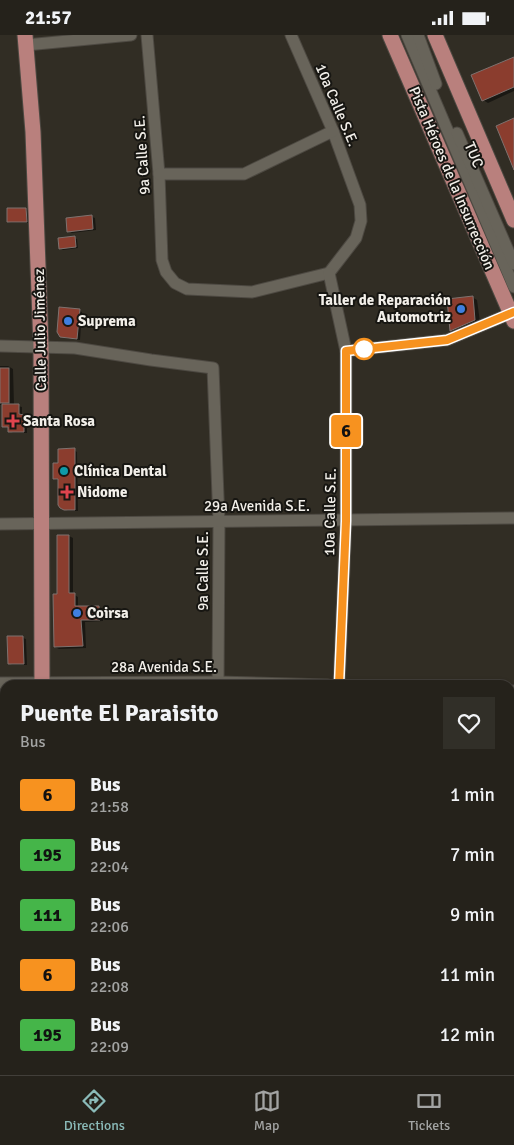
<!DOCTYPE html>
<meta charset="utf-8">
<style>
:root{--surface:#25221b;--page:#312f28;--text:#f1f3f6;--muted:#a3a4a3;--line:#423f3a;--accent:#8bbbb9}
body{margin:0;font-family:Signika,sans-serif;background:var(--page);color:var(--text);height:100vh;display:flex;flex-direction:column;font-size:19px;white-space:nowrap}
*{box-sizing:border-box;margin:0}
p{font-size:16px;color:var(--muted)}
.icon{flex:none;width:28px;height:28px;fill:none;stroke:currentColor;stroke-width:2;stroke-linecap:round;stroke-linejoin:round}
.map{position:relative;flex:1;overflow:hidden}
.side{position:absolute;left:0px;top:645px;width:515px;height:395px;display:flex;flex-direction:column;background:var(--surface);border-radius:15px 15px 0 0;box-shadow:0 1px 4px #0004,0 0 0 1px var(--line)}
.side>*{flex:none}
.badge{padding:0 10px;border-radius:4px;font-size:18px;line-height:32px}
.map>.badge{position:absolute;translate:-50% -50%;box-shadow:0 0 0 2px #fff}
.round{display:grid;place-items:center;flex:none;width:52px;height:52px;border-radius:0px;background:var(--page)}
.overview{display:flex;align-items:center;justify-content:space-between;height:85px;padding:0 20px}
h1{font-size:24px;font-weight:700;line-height:38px}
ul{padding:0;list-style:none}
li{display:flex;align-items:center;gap:15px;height:60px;padding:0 20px}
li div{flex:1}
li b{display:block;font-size:19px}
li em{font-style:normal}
li .badge{min-width:55px;font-weight:700;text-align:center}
.status{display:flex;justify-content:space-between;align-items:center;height:35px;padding:0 25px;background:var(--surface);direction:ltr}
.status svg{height:14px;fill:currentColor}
.tab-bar{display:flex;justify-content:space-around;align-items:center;height:70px;border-top:1px solid var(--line);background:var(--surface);font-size:14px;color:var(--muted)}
.tab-bar a{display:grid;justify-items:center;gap:2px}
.tab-bar .active{color:var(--accent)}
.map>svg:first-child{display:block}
</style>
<div class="status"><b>21:57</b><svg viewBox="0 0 49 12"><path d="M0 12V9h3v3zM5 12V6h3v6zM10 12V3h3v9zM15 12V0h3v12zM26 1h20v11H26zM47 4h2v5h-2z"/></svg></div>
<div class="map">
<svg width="514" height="1040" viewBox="0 0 514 1040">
<rect width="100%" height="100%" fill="#312d24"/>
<g fill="#0007">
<path d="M514,23V56L488,68L483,65Z"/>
<path d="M8,174H26L29,176L30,188H11L8,187Z"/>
<path d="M92,182L95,183L96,195L72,198L69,196Z"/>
<path d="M74,203L77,204L78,213L63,215L60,213Z"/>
<path d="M472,262L477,265L480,287L456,298L451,295Z"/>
<path d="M79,276L82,277L80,305L65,303L61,301Z"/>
<path d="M0,331H8L13,334L14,370L22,372V381L27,383V398H13L10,396V393L4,391V370H0Z"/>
<path d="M74,415L77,417L78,476H68L61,472L60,446L54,444L59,429Z"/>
<path d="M59,501H69L73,503V559L78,562V572H99L103,574V586L85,587L86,613L59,614L55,612L58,560Z"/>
<path d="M9,603H23L26,604L27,630H12L9,628Z"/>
<rect x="0" y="680" width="5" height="113"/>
</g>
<g fill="#8b3d2e" stroke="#7e726f">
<path d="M514,22V52L482,66L471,40Z"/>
<path d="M514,83V135L496,91Z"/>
<path d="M7,173H26L27,187H7Z"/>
<path d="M92,180L93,194L67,197L66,183Z"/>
<path d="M75,201L76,212L59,214L58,203Z"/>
<path d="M473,261L475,285L450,296L447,264Z"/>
<path d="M59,272L80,274L77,304L60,302L57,297Z"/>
<rect x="0" y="333" width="9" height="35"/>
<path d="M2,369H19V379L24,380V397H8V392H2Z"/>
<path d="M75,413V475H64L60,473L58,470V444H53V428H58V414Z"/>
<path d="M57,500H69V558H75V571H99L100,585H81L83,611L54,612L53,559H57Z"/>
<path d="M7,601H23L24,629H8Z"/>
</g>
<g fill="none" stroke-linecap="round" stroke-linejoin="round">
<defs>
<g id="minor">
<path d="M147,0L159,139L162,225L166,237L175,248L187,254L252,257L329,238"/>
<path d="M291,0L333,96L360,170L361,186L356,203L329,238"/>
<path d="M407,0L514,252"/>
<path d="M418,0L436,49"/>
<path d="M26,10L131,0"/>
<path d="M457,98L514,229"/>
<path d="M159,139H244L333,96"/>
<path d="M329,238L346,316V486L339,650"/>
<path d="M0,311L75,313L151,325L213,333L219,487L218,650"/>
<path d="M346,316L447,305L514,277"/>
<path d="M0,489L514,483"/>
<path d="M0,648L218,647L328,650"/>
<path d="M510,656H514"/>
<path d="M0,806H5"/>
<path d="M510,825L514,826"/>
<path d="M0,977H5"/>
<path d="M510,999H514"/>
<path d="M340,1035V1040"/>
<path d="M139,1040V1035"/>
<path d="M212,1040V1035"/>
<path d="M513,1040L514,1012"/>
</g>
<g id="major">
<path d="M25,0L33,97L41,311L42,650"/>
<path d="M390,0L514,286"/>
<path d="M435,0L514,185"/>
<path d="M41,1040V1035"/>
</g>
</defs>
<use href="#minor" stroke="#4d4942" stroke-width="13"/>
<use href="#major" stroke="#4d4942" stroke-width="17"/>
<use href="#minor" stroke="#68645a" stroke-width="11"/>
<use href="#major" stroke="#b9807d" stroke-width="15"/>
</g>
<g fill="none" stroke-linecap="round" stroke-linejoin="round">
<defs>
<path id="line" d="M339,650L346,486V316L447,305L514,277"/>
</defs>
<use href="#line" stroke="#fff" stroke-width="11"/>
<use href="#line" stroke="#f7921f" stroke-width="8"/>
</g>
<g fill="#3f7fe0" stroke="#171612" stroke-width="2">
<circle cx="461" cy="274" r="5"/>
<circle cx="68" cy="286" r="5"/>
<circle cx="77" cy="578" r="5"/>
</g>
<circle fill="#fff" stroke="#f7921f" stroke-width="2.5" cx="364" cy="314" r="10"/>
<g fill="#e0444e" stroke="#171612" stroke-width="2">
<path d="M10.5 378.5h5v5h5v5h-5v5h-5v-5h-5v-5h5z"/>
<path d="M64.5 449.5h5v5h5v5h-5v5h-5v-5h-5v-5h5z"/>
</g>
<circle fill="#0f9aa8" stroke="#171612" stroke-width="2" cx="64" cy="436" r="5"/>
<g text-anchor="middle" stroke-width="4" stroke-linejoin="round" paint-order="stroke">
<g font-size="15" fill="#f2efe9" stroke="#171612">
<text transform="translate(337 70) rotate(67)" y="5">10a Calle S.E.</text>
<text transform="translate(142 120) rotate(-94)" y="5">9a Calle S.E.</text>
<text transform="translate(474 120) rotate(67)" y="5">TUC</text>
<text transform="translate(452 143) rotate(67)" y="5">Pista Héroes de la Insurrección</text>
<text transform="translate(40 295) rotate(-91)" y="5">Calle Julio Jiménez</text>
<text x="257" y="476">29a Avenida S.E.</text>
<text transform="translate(330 477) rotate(-89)" y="5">10a Calle S.E.</text>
<text transform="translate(203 536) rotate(-90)" y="5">9a Calle S.E.</text>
<text x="164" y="637">28a Avenida S.E.</text>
</g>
<g font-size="15" font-weight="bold" fill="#f2efe9" stroke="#171612" text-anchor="start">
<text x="451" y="270" text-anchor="end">Taller de Reparación<tspan x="451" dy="17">Automotriz</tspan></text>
<text x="78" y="291">Suprema</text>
<text x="23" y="391">Santa Rosa</text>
<text x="74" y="441">Clínica Dental</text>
<text x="77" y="462">Nidome</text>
<text x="87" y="583">Coirsa</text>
</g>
</g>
</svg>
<b class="badge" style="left:346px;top:396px;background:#f7921f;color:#111">6</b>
<section class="side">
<div class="overview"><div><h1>Puente El Paraisito</h1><p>Bus</p></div><a class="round"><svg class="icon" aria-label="heart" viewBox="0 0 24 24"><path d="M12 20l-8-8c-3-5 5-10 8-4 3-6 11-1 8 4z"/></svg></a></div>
<ul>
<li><span class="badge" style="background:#f7921f;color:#111">6</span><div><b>Bus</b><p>21:58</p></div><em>1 min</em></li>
<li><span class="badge" style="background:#45b549;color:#111">195</span><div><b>Bus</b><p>22:04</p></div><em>7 min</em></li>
<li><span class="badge" style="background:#45b549;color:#111">111</span><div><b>Bus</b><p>22:06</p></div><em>9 min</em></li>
<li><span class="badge" style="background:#f7921f;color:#111">6</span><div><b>Bus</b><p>22:08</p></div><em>11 min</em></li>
<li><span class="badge" style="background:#45b549;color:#111">195</span><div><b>Bus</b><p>22:09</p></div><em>12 min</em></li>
</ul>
</section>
</div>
<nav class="tab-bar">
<a class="active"><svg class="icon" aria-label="directions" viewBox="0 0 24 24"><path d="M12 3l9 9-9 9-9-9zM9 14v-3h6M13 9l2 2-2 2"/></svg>Directions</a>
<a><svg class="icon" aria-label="map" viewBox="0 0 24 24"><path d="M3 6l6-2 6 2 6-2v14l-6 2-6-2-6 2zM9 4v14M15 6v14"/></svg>Map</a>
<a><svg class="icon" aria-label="tickets" viewBox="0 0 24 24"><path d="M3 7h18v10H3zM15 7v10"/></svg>Tickets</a>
</nav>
